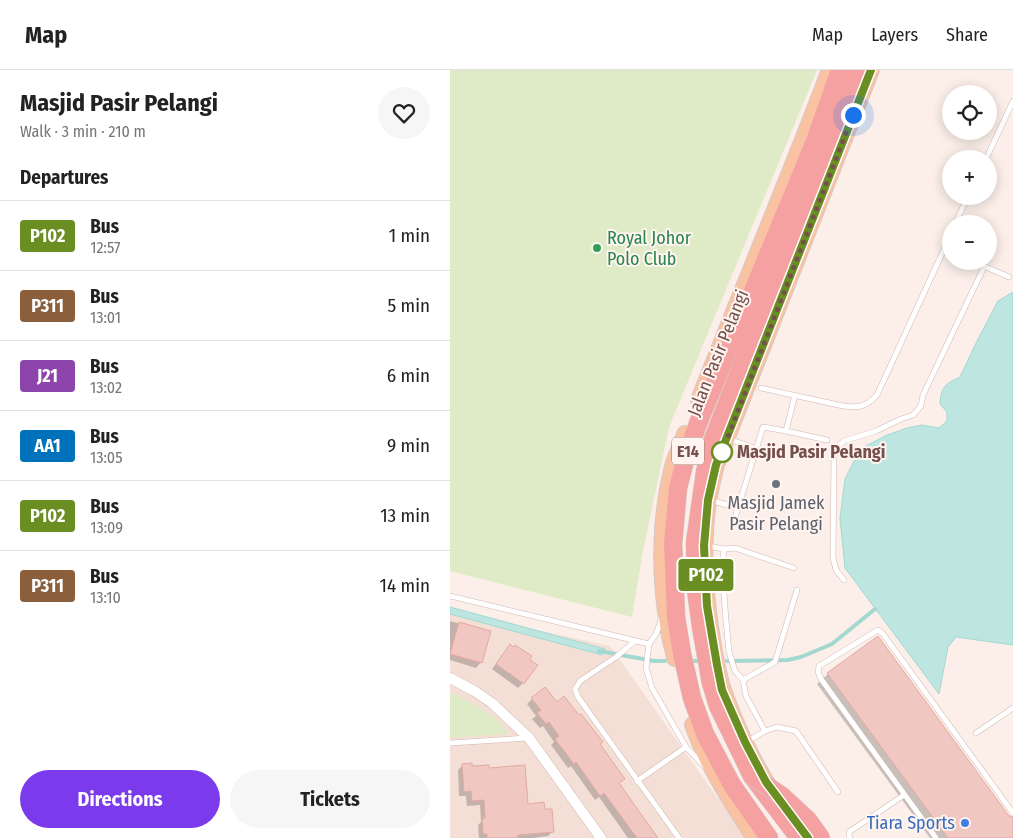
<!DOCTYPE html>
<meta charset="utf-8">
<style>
:root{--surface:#fff;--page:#f6f6f6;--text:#222;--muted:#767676;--line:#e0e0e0;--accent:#7c3aed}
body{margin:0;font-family:"Fira Sans Condensed",sans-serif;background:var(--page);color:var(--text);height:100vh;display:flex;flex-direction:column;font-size:19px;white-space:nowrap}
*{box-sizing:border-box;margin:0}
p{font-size:16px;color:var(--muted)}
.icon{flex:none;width:28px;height:28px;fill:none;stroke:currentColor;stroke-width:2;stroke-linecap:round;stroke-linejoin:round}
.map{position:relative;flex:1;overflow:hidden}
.side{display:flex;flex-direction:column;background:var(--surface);width:450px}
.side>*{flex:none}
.badge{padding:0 10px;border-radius:4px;font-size:18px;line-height:32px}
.tools{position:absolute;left:492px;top:15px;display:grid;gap:10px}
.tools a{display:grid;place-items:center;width:55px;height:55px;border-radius:50%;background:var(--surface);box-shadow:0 2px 12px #0003;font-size:25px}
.you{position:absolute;width:25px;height:25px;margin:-12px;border:4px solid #fff;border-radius:50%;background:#1a73e8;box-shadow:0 0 0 8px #1a73e833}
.map>.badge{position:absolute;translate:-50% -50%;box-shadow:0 0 0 2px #fff}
h2{padding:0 20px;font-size:19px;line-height:45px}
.round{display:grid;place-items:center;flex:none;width:52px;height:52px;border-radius:26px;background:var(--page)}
.head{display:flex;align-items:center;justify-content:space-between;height:85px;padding:0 20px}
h1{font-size:24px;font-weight:700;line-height:38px}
.primary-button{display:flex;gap:10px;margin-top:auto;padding:10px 20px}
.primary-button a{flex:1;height:58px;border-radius:30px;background:var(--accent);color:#fff;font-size:20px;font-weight:700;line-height:58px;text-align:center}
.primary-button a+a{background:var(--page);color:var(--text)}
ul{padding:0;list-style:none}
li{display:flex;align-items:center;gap:15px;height:70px;padding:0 20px;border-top:1px solid var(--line)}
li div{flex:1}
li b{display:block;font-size:19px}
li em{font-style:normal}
li .badge{min-width:55px;font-weight:700;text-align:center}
header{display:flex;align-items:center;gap:30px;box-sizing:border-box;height:70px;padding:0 25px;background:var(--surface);border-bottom:1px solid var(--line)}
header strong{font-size:24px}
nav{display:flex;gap:28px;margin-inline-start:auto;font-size:18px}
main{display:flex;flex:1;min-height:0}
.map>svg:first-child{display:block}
</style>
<header>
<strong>Map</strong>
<nav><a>Map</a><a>Layers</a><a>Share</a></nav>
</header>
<main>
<section class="side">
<div class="head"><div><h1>Masjid Pasir Pelangi</h1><p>Walk · 3 min · 210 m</p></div><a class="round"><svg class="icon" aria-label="heart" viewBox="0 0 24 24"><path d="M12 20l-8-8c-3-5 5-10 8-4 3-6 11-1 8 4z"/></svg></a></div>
<h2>Departures</h2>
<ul>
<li><span class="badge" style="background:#6b8e23;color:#fff">P102</span><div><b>Bus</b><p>12:57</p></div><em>1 min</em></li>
<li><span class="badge" style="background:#8b5e3c;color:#fff">P311</span><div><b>Bus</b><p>13:01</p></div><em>5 min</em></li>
<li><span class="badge" style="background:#8e44ad;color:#fff">J21</span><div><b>Bus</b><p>13:02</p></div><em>6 min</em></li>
<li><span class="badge" style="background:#0072bc;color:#fff">AA1</span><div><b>Bus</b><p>13:05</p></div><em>9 min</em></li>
<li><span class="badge" style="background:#6b8e23;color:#fff">P102</span><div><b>Bus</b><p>13:09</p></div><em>13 min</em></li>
<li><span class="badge" style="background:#8b5e3c;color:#fff">P311</span><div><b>Bus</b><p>13:10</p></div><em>14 min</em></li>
</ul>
<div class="primary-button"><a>Directions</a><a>Tickets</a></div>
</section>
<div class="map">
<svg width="563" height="768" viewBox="0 0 563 768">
<rect width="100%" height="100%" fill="#fcefe9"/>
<path fill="#f4dfd7" d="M0,541L160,576L296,768H0Z"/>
<g fill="#dfeac7">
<path d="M0,0H367L219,357L193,481L182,547L0,501Z"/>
<path d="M0,622L22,633L46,649L59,664L0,668Z"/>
</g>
<g fill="#bde6e1" stroke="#a3d8d1">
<path d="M563,222V575L506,567L498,577L489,624L395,498L390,448L395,409L410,379L435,366L457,358L472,355L489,358L497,351V342L490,334C491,317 495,314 510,307L527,271L548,231Z"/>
<path d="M0,537L155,579L152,585L0,544Z"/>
</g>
<g fill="#0003">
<path d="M0,551L40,562L31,592L26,598L0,590Z"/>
<path d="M60,576L63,578L73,613L68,618L42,599L55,581Z"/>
<path d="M378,604L559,747L563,749V768H480L367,614Z"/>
<path d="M82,629L107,634L149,674L168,714L208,768H178L149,727L145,730L121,696L118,698L101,675L104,672L93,656L90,658L82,649L86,646L77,634Z"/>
<path d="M13,695L38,699L76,735L94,741L103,761L98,766L83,768H29L28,755L31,752L30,735L17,736L16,726H9L8,700Z"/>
</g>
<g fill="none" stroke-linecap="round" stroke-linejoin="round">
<g stroke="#a3d8d1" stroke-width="4">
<path d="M149,581L204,591H215"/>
<path d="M238,591H253"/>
<path d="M277,591L338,590L351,587L382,574L425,539"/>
</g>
</g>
<g fill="#f1c7c1" stroke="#e4a9a1">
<path d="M9,552L41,561L32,593L0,584Z"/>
<path d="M428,566L559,746L563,747V768H498L377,603Z"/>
<path d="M60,574L63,577L65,575L82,586L80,590L88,595L74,614L46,594Z"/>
<path d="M95,617L107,632L114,626L129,645L131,644L153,672L150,674L175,709L169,713L208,768H187L154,723L150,726L126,692L124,694L105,669L109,666L99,652L96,654L87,643L91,640L81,628Z"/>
<path d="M22,693V696L39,695V698L75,695L78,734L94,732L95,739H102L104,762L68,765V768H37V764H33L32,749L35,748L34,730L22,731L21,721L14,722L12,694Z"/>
</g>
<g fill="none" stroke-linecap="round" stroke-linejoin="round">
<defs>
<g id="service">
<path d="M536,89L563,31"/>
<path d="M505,154L518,126"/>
<path d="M501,163L495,177L501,181"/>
<path d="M522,191L559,207"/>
<path d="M311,318L393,336C409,338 416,337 427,325L495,177"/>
<path d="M336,361L377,370"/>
<path d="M279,369L307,379"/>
<path d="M260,430L288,438"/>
<path d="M283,454L313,357L336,361L345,325"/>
<path d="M258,476L274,479L285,478L344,498"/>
<path d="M274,479L272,497L276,551L279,582L285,601L293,610"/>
<path d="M394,510L386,500L383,488L384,386L387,377L394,371L426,361L451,349L463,345L471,336L473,325L534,197"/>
<path d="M0,526L199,574"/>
<path d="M211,548L210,553L206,564L199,574L196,598L202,618L236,677L254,696"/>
<path d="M185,571L166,587L130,611L125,619L128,627L229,768"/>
<path d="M315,661L296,626L293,610L325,592L347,520"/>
<path d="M526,663L563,638"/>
<path d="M298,671L315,661L327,657L346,661L388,722"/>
<path d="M0,673L78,668"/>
<path d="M187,711L236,677"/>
<path d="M400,768L399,765V762L454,725"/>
<path d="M486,768L371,609L368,602L369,596L428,560L433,564L563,743"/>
</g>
<path id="minor" d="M0,608L26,622L42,633L79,668L151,768"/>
<g id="primary">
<path d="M249,330C292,220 338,111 380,0"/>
<path d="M225,588C223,577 219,566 218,554C209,503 210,444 224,393C227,384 232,374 235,364"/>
<path d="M243,655C258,696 281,732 305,768"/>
<path d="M321,720C301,689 285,654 273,620C268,606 266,591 263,576C255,529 251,480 258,432C260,420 263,407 266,395L421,0"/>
</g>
<g id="motorway">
<path d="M319,768L282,715L255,664L242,628L232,584L226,547L223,474L228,418L236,387L249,351L365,71L390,0"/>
<path d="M349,768L302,706L268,636L261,613L251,557L246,520L245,473L255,402L263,369L307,257L368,111L408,0"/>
</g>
</defs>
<use href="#service" stroke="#d0b7b1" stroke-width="6"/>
<use href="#minor" stroke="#d0b7b1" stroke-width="11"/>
<use href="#primary" stroke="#d6cac9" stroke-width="18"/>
<use href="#motorway" stroke="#d6cac9" stroke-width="19"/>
<use href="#service" stroke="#fff" stroke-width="5"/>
<use href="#minor" stroke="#fff" stroke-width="10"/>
<use href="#primary" stroke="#f9c2a3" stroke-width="16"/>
<use href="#motorway" stroke="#f5a1a2" stroke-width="18"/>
<defs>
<path id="motorway-bridge" d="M302,706L332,726L358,750L371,768"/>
</defs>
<use href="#motorway-bridge" stroke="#d6cac9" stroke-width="19" stroke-linecap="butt"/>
<use href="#motorway-bridge" stroke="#f5a1a2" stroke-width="18"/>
</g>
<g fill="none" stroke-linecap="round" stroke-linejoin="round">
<defs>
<path id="line" d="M358,768L316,712L295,672L272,620L267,595L257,536L254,476L258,430L266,395L421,0"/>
</defs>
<use href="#line" stroke="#fff" stroke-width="11"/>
<use href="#line" stroke="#6b8e23" stroke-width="8"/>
<path stroke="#76504c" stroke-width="5" stroke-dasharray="0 9" d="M272,382L403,45"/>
</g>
<circle fill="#2e9e5b" stroke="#fff4ef" stroke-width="2" cx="147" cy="178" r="5"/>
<circle fill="#fff" stroke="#6b8e23" stroke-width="2.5" cx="272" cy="382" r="10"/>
<circle fill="#6b7280" stroke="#fff4ef" stroke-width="2" cx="326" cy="414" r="5"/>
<circle fill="#3f7fe0" stroke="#fff4ef" stroke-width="2" cx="515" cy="753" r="5"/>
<g text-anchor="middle" stroke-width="4" stroke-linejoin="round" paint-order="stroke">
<rect fill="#fff4ef" stroke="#9f817d" stroke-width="1" x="222" y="367.5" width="32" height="27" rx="4"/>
<g font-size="16" font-weight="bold" fill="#76504c">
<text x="238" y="387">E14</text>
</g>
<g font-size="18" fill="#27864d" stroke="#fff4ef" text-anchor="start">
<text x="157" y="174">Royal Johor<tspan x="157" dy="21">Polo Club</tspan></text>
</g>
<g font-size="18" fill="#76504c" stroke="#fff4ef">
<text transform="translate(268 283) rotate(-68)" y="6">Jalan Pasir Pelangi</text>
</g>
<g font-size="18" font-weight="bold" fill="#76504c" stroke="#fff4ef" text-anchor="start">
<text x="287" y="388">Masjid Pasir Pelangi</text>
</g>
<g font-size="18" fill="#5b616d" stroke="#fff4ef">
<text x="326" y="439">Masjid Jamek<tspan x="326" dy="21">Pasir Pelangi</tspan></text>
</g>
<g font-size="18" fill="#366cbe" stroke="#fff4ef" text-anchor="end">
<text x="505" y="759">Tiara Sports</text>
</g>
</g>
</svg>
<div class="tools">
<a><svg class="icon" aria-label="locate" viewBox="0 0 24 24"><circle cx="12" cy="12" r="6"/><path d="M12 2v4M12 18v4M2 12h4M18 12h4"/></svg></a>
<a>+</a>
<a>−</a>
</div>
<div class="you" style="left:403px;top:45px"></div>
<b class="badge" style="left:256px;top:505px;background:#6b8e23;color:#fff">P102</b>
</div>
</main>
